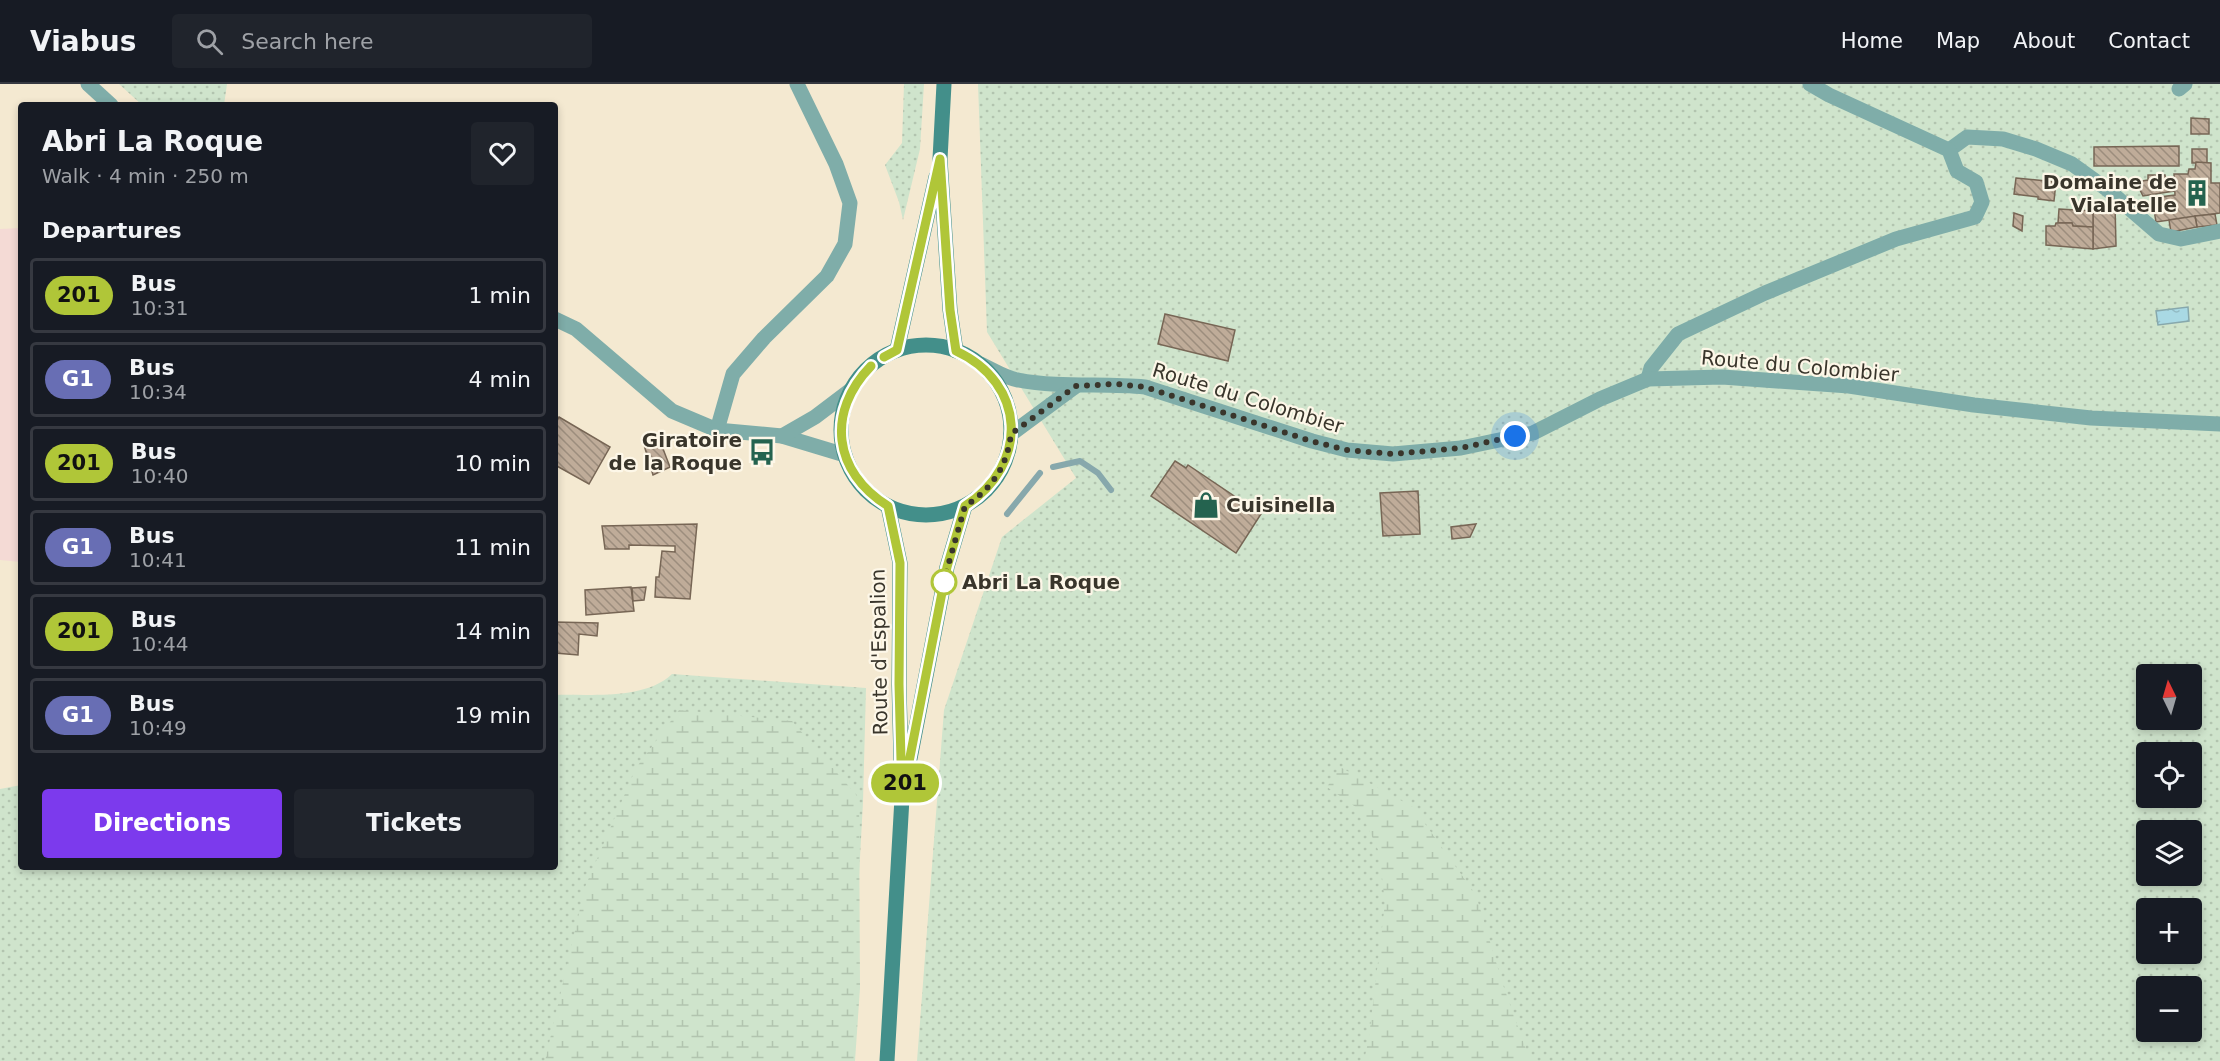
<!DOCTYPE html>
<meta charset="utf-8">
<style>
:root{--surface:#171b24;--page:#20242c;--text:#f1f3f6;--muted:#9ea1a6;--line:#363941;--accent:#7c3aed}
body{margin:0;font-family:"DejaVu Sans",sans-serif;background:var(--page);color:var(--text);height:100vh;display:flex;flex-direction:column;font-size:22px;white-space:nowrap}
*{box-sizing:border-box;margin:0}
p{font-size:20px;color:var(--muted)}
.icon{flex:none;width:33px;height:33px;fill:none;stroke:currentColor;stroke-width:2;stroke-linecap:round;stroke-linejoin:round}
.map{position:relative;flex:1;overflow:hidden}
.sheet{position:absolute;left:18px;top:18px;width:540px;height:768px;display:flex;flex-direction:column;background:var(--surface);border-radius:6px;box-shadow:0 3px 9px #0003}
.sheet>*{flex:none}
.badge{padding:0 12px;border-radius:20px;font-size:21px;line-height:39px}
.needle{width:39px;rotate:355deg}
.buttons{position:absolute;left:2136px;top:580px;display:grid;gap:12px}
.buttons a{display:grid;place-items:center;width:66px;height:66px;border-radius:6px;background:var(--surface);box-shadow:0 3px 9px #0003;font-size:30px}
.you{position:absolute;width:30px;height:30px;margin:-15px;border:4px solid #fff;border-radius:50%;background:#1a73e8;box-shadow:0 0 0 9px #1a73e833}
.map>.badge{position:absolute;translate:-50% -50%;box-shadow:0 0 0 3px #fff}
h2{padding:0 24px;font-size:22px;line-height:54px}
.round{display:grid;place-items:center;flex:none;width:63px;height:63px;border-radius:6px;background:var(--page)}
.head{display:flex;align-items:center;justify-content:space-between;height:102px;padding:0 24px}
h1{font-size:28px;font-weight:600;line-height:45px}
.button{display:flex;gap:12px;margin-top:auto;padding:12px 24px}
.button a{flex:1;height:69px;border-radius:6px;background:var(--accent);color:#fff;font-size:24px;font-weight:600;line-height:69px;text-align:center}
.button a+a{background:var(--page);color:var(--text)}
ul{padding:0;list-style:none}
li{display:flex;align-items:center;gap:18px;height:75px;margin:0 12px 9px;padding:0 12px;border:3px solid var(--line);border-radius:6px}
li div{flex:1}
li b{display:block;font-size:22px}
li em{font-style:normal}
li .badge{min-width:66px;font-weight:700;text-align:center}
header{display:flex;align-items:center;gap:36px;box-sizing:border-box;height:84px;padding:0 30px;background:var(--surface);border-bottom:2px solid var(--line)}
header strong{font-size:28px}
nav{display:flex;gap:33px;margin-inline-start:auto;font-size:21px}
.search{width:420px;height:54px;background:var(--page);display:flex;align-items:center;gap:15px;box-sizing:border-box;padding:0 21px;border-radius:6px;color:var(--muted);font-size:22px}
.map>svg:first-child{display:block}
</style>
<header>
<strong>Viabus</strong>
<div class="search"><svg class="icon" aria-label="search" viewBox="0 0 24 24"><circle cx="10" cy="10" r="6"/><path d="M15 15l6 6"/></svg>Search here</div>
<nav><a>Home</a><a>Map</a><a>About</a><a>Contact</a></nav>
</header>
<div class="map">
<svg width="2220" height="977" viewBox="0 0 2220 977">
<defs>
<pattern id="grass-dots" width="8" height="8" patternUnits="userSpaceOnUse" patternTransform="scale(1.5)"><rect width="8" height="8" fill="#cfe4cc"/><path d="M2 2h.1M6 6h.1" fill="none" stroke="#b2c4af" stroke-width="1.8" stroke-linecap="round"/></pattern>
<pattern id="wetland-marsh" width="20" height="14" patternUnits="userSpaceOnUse" patternTransform="scale(1.5)"><rect width="20" height="14" fill="#cfe4cc"/><path d="M1 5h8M5 5V1M11 12h8M15 12V8" fill="none" stroke="#b2c4af"/></pattern>
<pattern id="water-ripples" width="26" height="14" patternUnits="userSpaceOnUse" patternTransform="scale(1.5)"><rect width="26" height="14" fill="#a9d9e4"/><path d="M2 4q2-2 4 0t4 0M15 11q2-2 4 0t4 0" fill="none" stroke="#92bbc4"/></pattern>
<pattern id="building-back-hatch" width="6" height="6" patternUnits="userSpaceOnUse" patternTransform="scale(1.5)"><rect width="6" height="6" fill="#bfac99"/><path d="M-1 5l2 2M0 0l6 6M5-1l2 2" fill="none" stroke="#9c8d7d"/></pattern>
</defs>
<rect width="100%" height="100%" fill="#f4e9d1"/>
<path fill="#f4dad5" d="M21,144V478L0,476V145Z"/>
<g fill="url(#grass-dots)" fill-rule="evenodd">
<path d="M119,0H227L224,21H142Z"/>
<path d="M904,0H924L920,65L903,136L899,118L885,81L902,59Z"/>
<path d="M978,0H2220V977H917L944,626L1002,453L1076,394L987,248ZM2146,591H2192V636H2146ZM2146,669H2192V714H2146ZM2146,747H2192V792H2146ZM2146,825H2192V870H2146ZM2146,903H2192V948H2146Z"/>
<path d="M672,590L866,604L863,718L849,977H0V705L21,701V783H555V611C591,610 645,616 672,590Z"/>
</g>
<g fill="url(#wetland-marsh)">
<path d="M679,626L792,637L859,714L860,904L855,977H545L585,803L636,684Z"/>
<path d="M1340,683L1413,723L1476,811L1502,898L1530,977H1364L1369,953L1385,819L1379,768L1360,726L1327,703Z"/>
</g>
<path fill="url(#water-ripples)" stroke="#87a8ac" stroke-width="1.5" d="M2188,223L2189,237L2158,241L2156,227Z"/>
<g fill="none" stroke-linecap="round" stroke-linejoin="round">
<g stroke="#87a8ac" stroke-width="6">
<path d="M1053,383L1080,377L1098,389L1111,406"/>
<path d="M1007,430L1040,389"/>
</g>
</g>
<g fill="url(#building-back-hatch)" stroke="#765" stroke-width="1.5">
<path d="M2191,34L2209,35V50H2191Z"/>
<path d="M2179,62V82H2094V63Z"/>
<rect x="2192" y="65" width="15" height="14"/>
<path d="M2196,78L2211,79V99H2220V129L2156,138L2152,114L2175,111L2174,90H2188L2189,85H2195Z"/>
<path d="M2148,91H2165L2166,100H2171L2174,97V107L2143,112L2138,102L2142,97L2148,96Z"/>
<path d="M2016,94L2056,98L2054,117L2038,115V113L2014,110Z"/>
<path d="M2093,121H2115L2116,162L2093,165Z"/>
<path d="M2059,125L2093,127V143L2073,142L2072,139H2058Z"/>
<path d="M2014,129L2023,132L2022,147L2013,142Z"/>
<path d="M2215,130L2217,141L2197,143L2195,132Z"/>
<path d="M2195,132L2197,143L2171,148L2169,136Z"/>
<path d="M2056,139H2072L2073,142L2093,143V165L2046,161V142H2055Z"/>
<path d="M1165,230L1235,246L1228,277L1158,260Z"/>
<path d="M559,333L610,363L589,400L555,381V341Z"/>
<path d="M660,357L670,383L653,391L644,361Z"/>
<path d="M1175,377L1186,384L1188,381L1261,430L1236,469L1151,412Z"/>
<path d="M1418,407L1420,450L1383,452L1380,409Z"/>
<path d="M697,440L690,515L655,513L656,493H659L662,467L675,468V462L629,461V465H605L602,442Z"/>
<path d="M1476,440L1470,453L1452,455L1451,443Z"/>
<path d="M631,503L634,527L586,531L585,506Z"/>
<path d="M646,503L644,516L633,517L632,504Z"/>
<path d="M555,538L598,539L597,552L579,550L578,571L555,569Z"/>
</g>
<g fill="none" stroke-linecap="round" stroke-linejoin="round">
<g stroke="#7fada9" stroke-width="15">
<path d="M88,0L111,21"/>
<path d="M2179,5L2185,0"/>
<path d="M1949,66L1967,53L2003,55L2036,65L2072,80L2108,106L2159,150L2181,155L2220,147"/>
<path d="M555,235L576,245L672,327L717,346L782,352L845,371"/>
<path d="M1648,295L1651,284L1678,250L1765,209L1896,155L1975,133L1982,118L1976,98L1957,87L1949,66L1829,11L1810,0"/>
<path d="M717,346L733,290L764,254L827,192L845,160L850,119L836,80L797,0"/>
<path d="M782,352L815,333L852,305"/>
</g>
<g stroke="#7fada9" stroke-width="15">
<path d="M980,280C992,285 1005,294 1018,296C1060,304 1103,299 1145,303L1312,357L1347,366L1393,370L1461,364L1533,349L1600,315L1648,295L1722,293L1849,302L1974,321L2091,334L2220,340"/>
<path d="M1011,350L1076,302"/>
</g>
<g stroke="#438f8a" stroke-width="15">
<path d="M944,0L940,75L950,226L956,267"/>
<circle cx="926" cy="346" r="85"/>
<path d="M897,266L936,93"/>
<path d="M908,685L947,483L965,422"/>
<path d="M887,977L902,714L899,601L900,479L888,422"/>
</g>
</g>
<g fill="none" stroke-linecap="round" stroke-linejoin="round">
<defs>
<path id="line" d="M871,282C826,328 833,388 888,422L900,479L899,600L902,714L947,483L965,422C1030,380 1026,299 956,267L950,226L940,75L897,266L884,273"/>
</defs>
<use href="#line" stroke="#fff" stroke-width="14"/>
<use href="#line" stroke="#b0c638" stroke-width="9"/>
<path stroke="#39352b" stroke-width="6" stroke-dasharray="0 10.8" d="M944,498L942,503L965,422C993,404 1007,382 1011,350L1076,302L1116,300L1145,303L1311,357L1347,366L1393,370L1461,364L1515,352"/>
</g>
<defs>
<symbol id="building-bare" viewBox="-9 -9 18 18"><path d="M-4-6H4V6H1V3H-1V6H-4ZM-2.5-4.3h1.7v1.8h-1.7ZM.8-4.3h1.7v1.8H.8ZM-2.5-1h1.7V.8h-1.7ZM.8-1h1.7V.8H.8Z" fill="#24634f" stroke="#fdf7e8" stroke-width="2.5" paint-order="stroke"/></symbol>
<symbol id="bus-bare" viewBox="-9 -9 18 18"><path d="M-5-6H5V4H4V6H2V4H-2V6H-4V4H-5ZM-3.5-4V0h7V-4ZM-3.5 1.2v1.5H-2V1.2ZM2 1.2v1.5H3.5V1.2Z" fill="#24634f" stroke="#fdf7e8" stroke-width="2.5" paint-order="stroke"/></symbol>
<symbol id="shop-bare" viewBox="-9 -9 18 18"><path d="M-5-2.5h2.3a2.7 3.5 0 0 1 5.4 0H5L5.5 6h-11ZM-1.5-2.5h3a1.5 2.3 0 0 0-3 0Z" fill="#24634f" stroke="#fdf7e8" stroke-width="2.5" paint-order="stroke"/></symbol>
</defs>
<g fill-rule="evenodd">
<use href="#building-bare" x="2178" y="90" width="38" height="38"/>
<use href="#bus-bare" x="743" y="349" width="38" height="38"/>
<use href="#shop-bare" x="1187" y="402" width="38" height="38"/>
</g>
<circle fill="#fff" stroke="#b0c638" stroke-width="3" cx="944" cy="498" r="12"/>
<g text-anchor="middle" stroke-width="4.5" stroke-linejoin="round" paint-order="stroke">
<g font-size="20" font-weight="bold" fill="#39352b" stroke="#fdf7e8" text-anchor="end">
<text x="2177" y="105">Domaine de<tspan x="2177" dy="23">Vialatelle</tspan></text>
<text x="742" y="363">Giratoire<tspan x="742" dy="23">de la Roque</tspan></text>
<text x="1226" y="428" text-anchor="start">Cuisinella</text>
</g>
<g font-size="20" fill="#39352b" stroke="#fdf7e8">
<text transform="translate(1800 282) rotate(5)" y="7">Route du Colombier</text>
<text transform="translate(1248 314) rotate(17)" y="7">Route du Colombier</text>
<text transform="translate(879 568) rotate(-91)" y="7">Route d'Espalion</text>
</g>
<g font-size="20" font-weight="bold" fill="#39352b" stroke="#fdf7e8" text-anchor="start">
<text x="962" y="505">Abri La Roque</text>
</g>
</g>
</svg>
<div class="buttons">
<a><svg class="needle" viewBox="-14 -14 28 28"><path d="M0-13l5 13h-10z" fill="#e53935"/><path d="M0 13l5-13h-10z" fill="#9ea1a6"/></svg></a>
<a><svg class="icon" aria-label="locate" viewBox="0 0 24 24"><circle cx="12" cy="12" r="6"/><path d="M12 2v4M12 18v4M2 12h4M18 12h4"/></svg></a>
<a><svg class="icon" aria-label="layers" viewBox="0 0 24 24"><path d="M12 4l9 5-9 5-9-5zM3 14l9 5 9-5"/></svg></a>
<a>+</a>
<a>−</a>
</div>
<div class="you" style="left:1515px;top:352px"></div>
<b class="badge" style="left:905px;top:699px;background:#b0c638;color:#111">201</b>
<section class="sheet">
<div class="head"><div><h1>Abri La Roque</h1><p>Walk · 4 min · 250 m</p></div><a class="round"><svg class="icon" aria-label="heart" viewBox="0 0 24 24"><path d="M12 20l-8-8c-3-5 5-10 8-4 3-6 11-1 8 4z"/></svg></a></div>
<h2>Departures</h2>
<ul>
<li><span class="badge" style="background:#b0c638;color:#111">201</span><div><b>Bus</b><p>10:31</p></div><em>1 min</em></li>
<li><span class="badge" style="background:#686eb4;color:#fff">G1</span><div><b>Bus</b><p>10:34</p></div><em>4 min</em></li>
<li><span class="badge" style="background:#b0c638;color:#111">201</span><div><b>Bus</b><p>10:40</p></div><em>10 min</em></li>
<li><span class="badge" style="background:#686eb4;color:#fff">G1</span><div><b>Bus</b><p>10:41</p></div><em>11 min</em></li>
<li><span class="badge" style="background:#b0c638;color:#111">201</span><div><b>Bus</b><p>10:44</p></div><em>14 min</em></li>
<li><span class="badge" style="background:#686eb4;color:#fff">G1</span><div><b>Bus</b><p>10:49</p></div><em>19 min</em></li>
</ul>
<div class="button"><a>Directions</a><a>Tickets</a></div>
</section>
</div>
